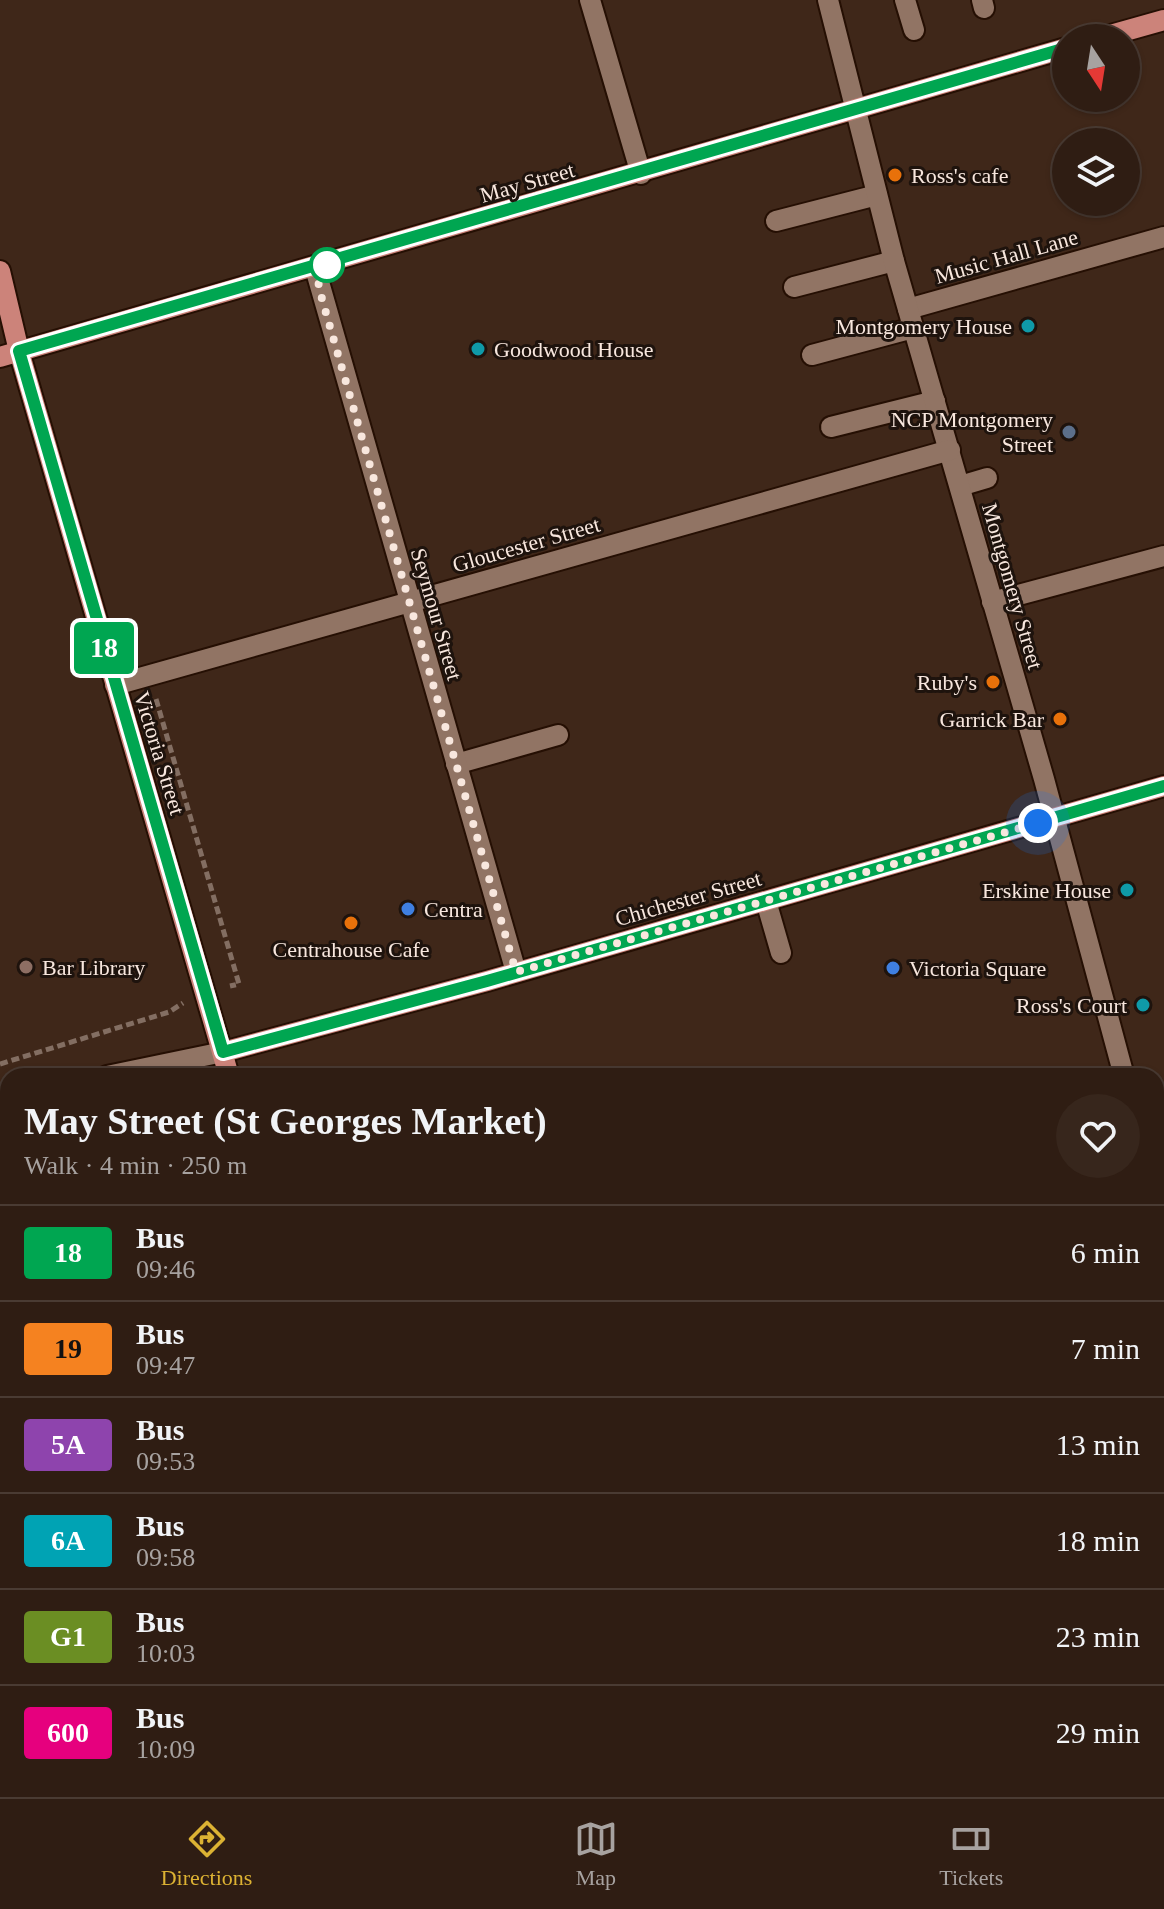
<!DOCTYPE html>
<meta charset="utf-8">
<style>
:root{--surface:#2f1d13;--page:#37261c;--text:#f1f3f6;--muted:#a7a2a0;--line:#4a3b33;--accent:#dcb233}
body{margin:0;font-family:"Times New Roman",serif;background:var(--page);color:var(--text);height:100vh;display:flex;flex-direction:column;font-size:30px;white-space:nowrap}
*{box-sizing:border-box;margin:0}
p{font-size:26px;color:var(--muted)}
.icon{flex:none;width:44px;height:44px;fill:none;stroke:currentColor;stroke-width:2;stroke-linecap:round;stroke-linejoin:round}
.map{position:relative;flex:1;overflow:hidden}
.side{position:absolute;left:0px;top:1068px;width:1164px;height:730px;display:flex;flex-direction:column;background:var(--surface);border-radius:24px 24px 0 0;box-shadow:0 2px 6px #0004,0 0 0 2px var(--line)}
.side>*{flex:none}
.badge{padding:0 16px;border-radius:6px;font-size:28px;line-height:52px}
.needle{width:52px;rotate:168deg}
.fabs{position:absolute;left:1052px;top:24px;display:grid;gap:16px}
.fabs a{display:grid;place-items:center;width:88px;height:88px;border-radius:50%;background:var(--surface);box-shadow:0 2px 6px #0004,0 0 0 2px var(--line);font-size:40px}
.you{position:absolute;width:40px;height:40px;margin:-20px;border:6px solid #fff;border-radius:50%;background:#1a73e8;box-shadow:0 0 0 12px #1a73e833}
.map>.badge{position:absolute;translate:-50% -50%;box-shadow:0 0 0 4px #fff}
.round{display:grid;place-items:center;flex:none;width:84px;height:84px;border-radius:42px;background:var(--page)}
.head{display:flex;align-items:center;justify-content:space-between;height:136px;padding:0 24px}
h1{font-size:38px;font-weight:700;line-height:60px}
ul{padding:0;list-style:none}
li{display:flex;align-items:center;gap:24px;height:96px;padding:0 24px;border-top:2px solid var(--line)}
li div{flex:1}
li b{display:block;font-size:30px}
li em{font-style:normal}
li .badge{min-width:88px;font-weight:700;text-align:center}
.tabs{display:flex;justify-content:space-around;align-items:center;height:112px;border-top:2px solid var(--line);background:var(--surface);font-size:22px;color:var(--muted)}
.tabs a{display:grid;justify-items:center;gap:4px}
.tabs .current{color:var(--accent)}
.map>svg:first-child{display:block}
</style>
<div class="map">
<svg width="1164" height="1797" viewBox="0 0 1164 1797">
<rect width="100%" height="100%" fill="#3f2719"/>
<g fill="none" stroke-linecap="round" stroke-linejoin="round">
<defs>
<g id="lane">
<path d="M590,0L641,174"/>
<path d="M905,0L914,30"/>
<path d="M982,0L984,8"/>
<path d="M776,221L877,195"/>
<path d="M794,287L894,261"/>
<path d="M908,309L1164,237"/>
<path d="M812,355L913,328"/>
<path d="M831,427L935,401"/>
<path d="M960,486L987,478"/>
<path d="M992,602L1164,556"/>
<path d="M456,764L558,735"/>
<path d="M766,901L781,953"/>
<path d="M107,1076L223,1052"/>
<path d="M0,1102L8,1100"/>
<path d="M1156,1686L1164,1699"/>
<path d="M465,1790L467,1797"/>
</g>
<g id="street">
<path d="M828,0L894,261L1044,779L1124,1076"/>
<path d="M315,268L516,972"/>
<path d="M115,685L950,450"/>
<path d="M1156,1195L1164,1225"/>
<path d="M1156,1263L1164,1264"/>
<path d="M1156,1738L1164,1733"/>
<path d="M612,1790L617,1797"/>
<path d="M884,1790L888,1797"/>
<path d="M1059,1797L1071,1790"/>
</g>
<g id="primary">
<path d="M1100,38L1164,20"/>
<path d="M0,271L19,351L229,1076"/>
<path d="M0,357L1066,48"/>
<path d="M223,1052L487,981L1164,786"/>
<path d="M413,1790L414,1797"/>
</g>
</defs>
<use href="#lane" stroke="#250f03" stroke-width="24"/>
<use href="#street" stroke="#250f03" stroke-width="24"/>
<use href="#primary" stroke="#250f03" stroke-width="24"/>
<g stroke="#836e62" stroke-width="5" stroke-dasharray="8 4" stroke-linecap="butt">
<path d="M156,699L239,984L230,986"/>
<path d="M0,1064L169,1012L183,1003"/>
<path d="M0,1162L8,1160"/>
</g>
<use href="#lane" stroke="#917464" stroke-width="20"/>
<use href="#street" stroke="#917464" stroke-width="20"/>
<use href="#primary" stroke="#cc837a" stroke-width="20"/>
</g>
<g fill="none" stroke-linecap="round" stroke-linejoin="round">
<defs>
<path id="line" d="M1066,48L19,351L223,1052L487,981L1164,786"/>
</defs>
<use href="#line" stroke="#fff" stroke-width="18"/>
<use href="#line" stroke="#00a651" stroke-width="12"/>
<path stroke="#f8e7de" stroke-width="8" stroke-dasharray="0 14.4" d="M327,265L315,268L322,299L516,972L1038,823"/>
</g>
<g fill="#e8710a" stroke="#1e130d" stroke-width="3">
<circle cx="895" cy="175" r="8"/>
<circle cx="993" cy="682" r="8"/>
<circle cx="1060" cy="719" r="8"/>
<circle cx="351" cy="923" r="8"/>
</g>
<circle fill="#fff" stroke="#00a651" stroke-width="4" cx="327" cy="265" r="16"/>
<g fill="#0f9aa8" stroke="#1e130d" stroke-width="3">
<circle cx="1028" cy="326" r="8"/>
<circle cx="478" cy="349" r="8"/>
<circle cx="1127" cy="890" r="8"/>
<circle cx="1143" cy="1005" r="8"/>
</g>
<circle fill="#5c6f8a" stroke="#1e130d" stroke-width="3" cx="1069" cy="432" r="8"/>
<g fill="#3f7fe0" stroke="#1e130d" stroke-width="3">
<circle cx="408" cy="909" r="8"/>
<circle cx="893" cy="968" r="8"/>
</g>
<circle fill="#8d6e63" stroke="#1e130d" stroke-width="3" cx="26" cy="967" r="8"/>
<g text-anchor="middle" stroke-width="6" stroke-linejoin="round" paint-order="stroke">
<g font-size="22" fill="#f8e7de" stroke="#1e130d" text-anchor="end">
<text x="911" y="183" text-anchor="start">Ross's cafe</text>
<text x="1012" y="334">Montgomery House</text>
<text x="494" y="357" text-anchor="start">Goodwood House</text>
<text x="1053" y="427">NCP Montgomery<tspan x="1053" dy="25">Street</tspan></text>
<text x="977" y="690">Ruby's</text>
<text x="1044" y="727">Garrick Bar</text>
<text x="1111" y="898">Erskine House</text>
<text x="424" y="917" text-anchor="start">Centra</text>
<text x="351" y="957" text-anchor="middle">Centrahouse Cafe</text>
<text x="42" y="975" text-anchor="start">Bar Library</text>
<text x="909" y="976" text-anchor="start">Victoria Square</text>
<text x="1127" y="1013">Ross's Court</text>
</g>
<g font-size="22" fill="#f8e7de" stroke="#1e130d">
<text transform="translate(527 182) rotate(-16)" y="8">May Street</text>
<text transform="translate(1006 256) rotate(-16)" y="8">Music Hall Lane</text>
<text transform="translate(526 544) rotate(-16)" y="8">Gloucester Street</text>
<text transform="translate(1013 586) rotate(74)" y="8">Montgomery Street</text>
<text transform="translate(437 614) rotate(74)" y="8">Seymour Street</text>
<text transform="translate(160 753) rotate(73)" y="8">Victoria Street</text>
<text transform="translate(688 898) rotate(-16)" y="8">Chichester Street</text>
</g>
</g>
</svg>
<div class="fabs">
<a><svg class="needle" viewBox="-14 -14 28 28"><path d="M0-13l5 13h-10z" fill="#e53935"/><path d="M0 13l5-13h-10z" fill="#a7a2a0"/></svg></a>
<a><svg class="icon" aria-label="layers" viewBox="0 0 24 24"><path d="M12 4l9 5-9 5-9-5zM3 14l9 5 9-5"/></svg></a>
</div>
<div class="you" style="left:1038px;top:823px"></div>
<b class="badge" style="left:104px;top:648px;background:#00a651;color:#fff">18</b>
<section class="side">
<div class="head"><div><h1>May Street (St Georges Market)</h1><p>Walk · 4 min · 250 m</p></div><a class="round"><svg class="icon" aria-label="heart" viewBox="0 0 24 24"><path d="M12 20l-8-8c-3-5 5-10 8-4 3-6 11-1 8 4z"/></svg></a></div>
<ul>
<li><span class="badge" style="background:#00a651;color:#fff">18</span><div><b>Bus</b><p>09:46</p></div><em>6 min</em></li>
<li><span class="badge" style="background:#f58220;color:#111">19</span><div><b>Bus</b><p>09:47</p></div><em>7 min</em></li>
<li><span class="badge" style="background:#8e44ad;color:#fff">5A</span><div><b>Bus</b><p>09:53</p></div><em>13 min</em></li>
<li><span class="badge" style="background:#00a3b4;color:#fff">6A</span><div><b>Bus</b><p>09:58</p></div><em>18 min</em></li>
<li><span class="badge" style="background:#6b8e23;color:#fff">G1</span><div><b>Bus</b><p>10:03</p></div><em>23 min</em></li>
<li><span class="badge" style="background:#e6007e;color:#fff">600</span><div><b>Bus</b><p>10:09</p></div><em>29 min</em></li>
</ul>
</section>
</div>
<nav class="tabs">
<a class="current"><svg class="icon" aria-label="directions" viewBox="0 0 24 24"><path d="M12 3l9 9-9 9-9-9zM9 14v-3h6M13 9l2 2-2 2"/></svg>Directions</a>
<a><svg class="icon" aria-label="map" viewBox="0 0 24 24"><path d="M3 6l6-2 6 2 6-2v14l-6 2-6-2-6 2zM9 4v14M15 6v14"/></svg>Map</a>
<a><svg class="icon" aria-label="tickets" viewBox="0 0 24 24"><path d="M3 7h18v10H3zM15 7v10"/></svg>Tickets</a>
</nav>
